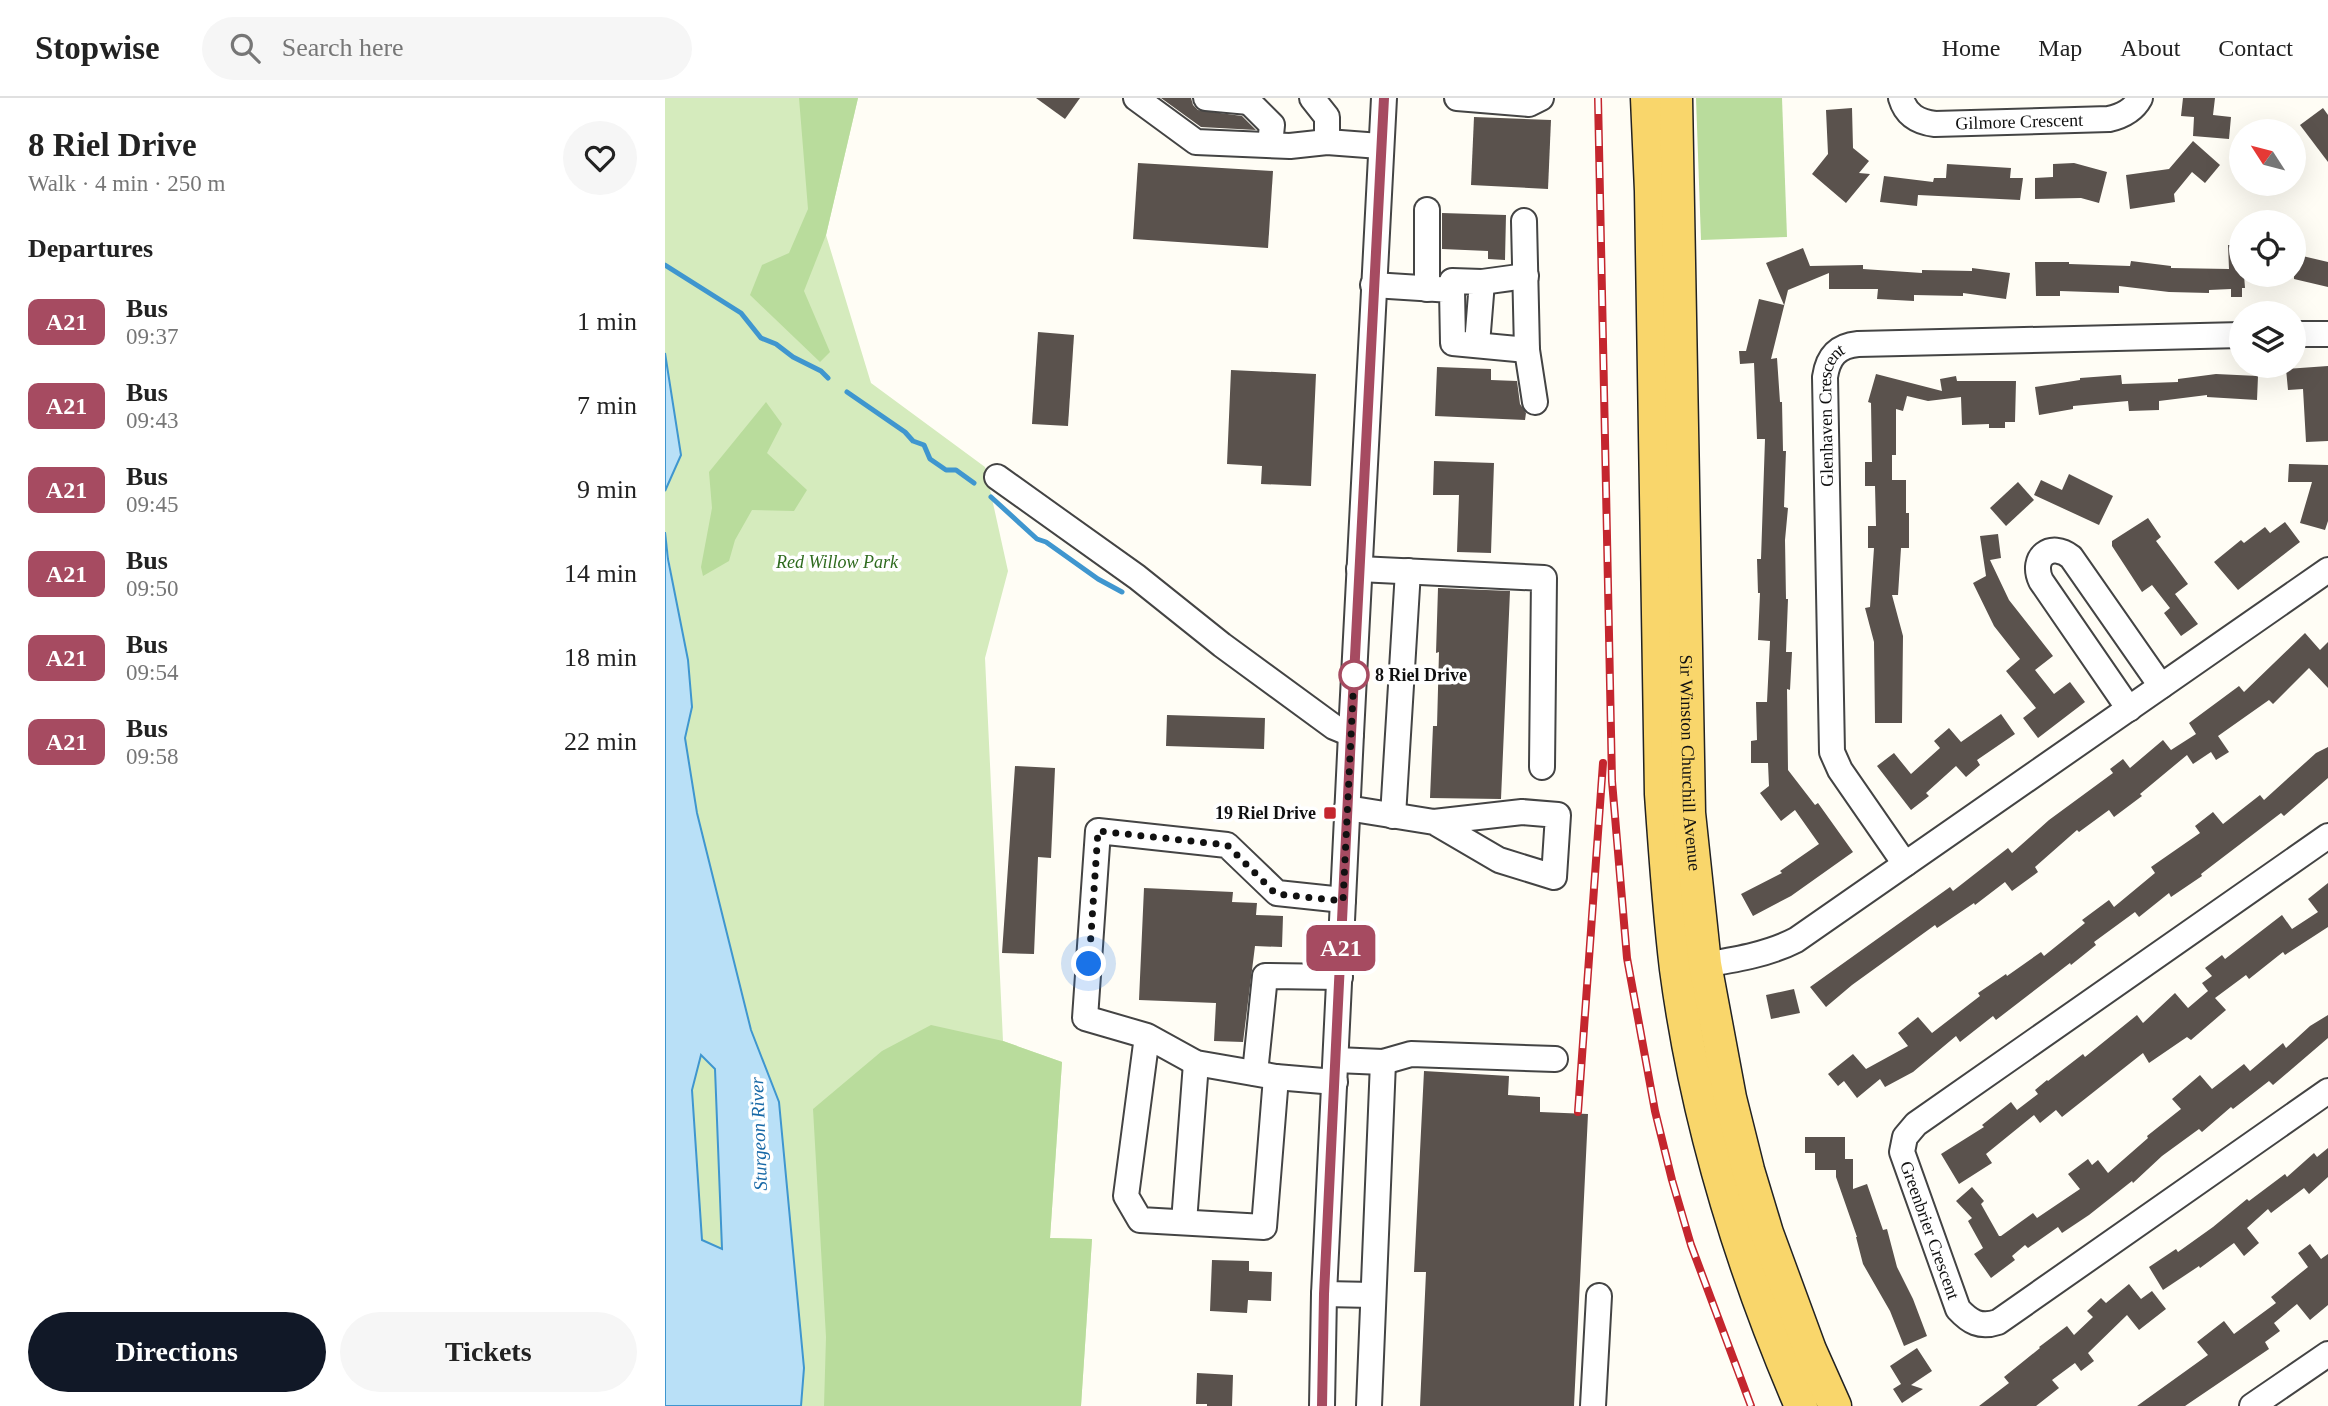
<!DOCTYPE html>
<meta charset="utf-8">
<style>
:root{--surface:#fff;--page:#f6f6f6;--text:#222;--muted:#767676;--line:#e0e0e0;--accent:#111827}
body{margin:0;font-family:"Times New Roman",serif;background:var(--page);color:var(--text);height:100vh;display:flex;flex-direction:column;font-size:26px;white-space:nowrap}
*{box-sizing:border-box;margin:0}
p{font-size:23px;color:var(--muted)}
.icon{flex:none;width:38px;height:38px;fill:none;stroke:currentColor;stroke-width:2;stroke-linecap:round;stroke-linejoin:round}
.map{position:relative;flex:1;overflow:hidden}
.side{display:flex;flex-direction:column;background:var(--surface);width:665px}
.side>*{flex:none}
.badge{padding:0 14px;border-radius:10px;font-size:24px;line-height:46px}
.needle{width:46px;rotate:306deg}
.fabs{position:absolute;left:1564px;top:21px;display:grid;gap:14px}
.fabs a{display:grid;place-items:center;width:77px;height:77px;border-radius:50%;background:var(--surface);box-shadow:0 7px 28px #0002;font-size:35px}
.you{position:absolute;width:35px;height:35px;margin:-18px;border:5px solid #fff;border-radius:50%;background:#1a73e8;box-shadow:0 0 0 10px #1a73e833}
.map>.badge{position:absolute;translate:-50% -50%;box-shadow:0 0 0 4px #fff}
h2{padding:0 28px;font-size:26px;line-height:63px}
.round{display:grid;place-items:center;flex:none;width:74px;height:74px;border-radius:37px;background:var(--page)}
.headline{display:flex;align-items:center;justify-content:space-between;height:119px;padding:0 28px}
h1{font-size:33px;font-weight:800;line-height:52px}
.action{display:flex;gap:14px;margin-top:auto;padding:14px 28px}
.action a{flex:1;height:80px;border-radius:42px;background:var(--accent);color:#fff;font-size:28px;font-weight:800;line-height:80px;text-align:center}
.action a+a{background:var(--page);color:var(--text)}
ul{padding:0;list-style:none}
li{display:flex;align-items:center;gap:21px;height:84px;padding:0 28px}
li div{flex:1}
li b{display:block;font-size:26px}
li em{font-style:normal}
li .badge{min-width:77px;font-weight:700;text-align:center}
header{display:flex;align-items:center;gap:42px;box-sizing:border-box;height:98px;padding:0 35px;background:var(--surface);border-bottom:2px solid var(--line)}
header strong{font-size:33px}
nav{display:flex;gap:38px;margin-inline-start:auto;font-size:24px}
.search{width:490px;height:63px;background:var(--page);display:flex;align-items:center;gap:18px;box-sizing:border-box;padding:0 24px;border-radius:38px;color:var(--muted);font-size:26px}
main{display:flex;flex:1;min-height:0}
.map>svg:first-child{display:block}
</style>
<header>
<strong>Stopwise</strong>
<div class="search"><svg class="icon" aria-label="search" viewBox="0 0 24 24"><circle cx="10" cy="10" r="6"/><path d="M15 15l6 6"/></svg>Search here</div>
<nav><a>Home</a><a>Map</a><a>About</a><a>Contact</a></nav>
</header>
<main>
<section class="side">
<div class="headline"><div><h1>8 Riel Drive</h1><p>Walk · 4 min · 250 m</p></div><a class="round"><svg class="icon" aria-label="heart" viewBox="0 0 24 24"><path d="M12 20l-8-8c-3-5 5-10 8-4 3-6 11-1 8 4z"/></svg></a></div>
<h2>Departures</h2>
<ul>
<li><span class="badge" style="background:#a64b61;color:#fff">A21</span><div><b>Bus</b><p>09:37</p></div><em>1 min</em></li>
<li><span class="badge" style="background:#a64b61;color:#fff">A21</span><div><b>Bus</b><p>09:43</p></div><em>7 min</em></li>
<li><span class="badge" style="background:#a64b61;color:#fff">A21</span><div><b>Bus</b><p>09:45</p></div><em>9 min</em></li>
<li><span class="badge" style="background:#a64b61;color:#fff">A21</span><div><b>Bus</b><p>09:50</p></div><em>14 min</em></li>
<li><span class="badge" style="background:#a64b61;color:#fff">A21</span><div><b>Bus</b><p>09:54</p></div><em>18 min</em></li>
<li><span class="badge" style="background:#a64b61;color:#fff">A21</span><div><b>Bus</b><p>09:58</p></div><em>22 min</em></li>
</ul>
<div class="action"><a>Directions</a><a>Tickets</a></div>
</section>
<div class="map">
<svg width="1663" height="1308" viewBox="0 0 1663 1308">
<rect width="100%" height="100%" fill="#fffdf5"/>
<g fill="#d5ebbd">
<path d="M0,0H193L161,137L206,285L320,369L343,473L320,560L338,943L397,964L385,1140L427,1141L416,1308H136L139,1270L114,1004L86,932L32,715L20,640L27,609L0,434V393L16,357L0,255Z"/>
<path d="M36,957L50,971L58,1151L37,1143L27,992Z"/>
</g>
<g fill="#b9dc9c">
<path d="M134,0H193L161,137L139,193L165,254L155,264L85,197L97,167L124,155L143,111Z"/>
<path d="M1031,0H1117L1122,139L1036,142Z"/>
<path d="M101,304L117,326L102,355L142,392L129,413L87,412L70,442L64,463L38,478L36,469L47,410L44,374Z"/>
<path d="M266,927L338,943L397,964L385,1140L427,1141L416,1308H159L161,1239L148,1011L217,953Z"/>
</g>
<g fill="#b9e0f7" stroke="#3f96cf" stroke-width="2" fill-rule="evenodd">
<path d="M0,255L16,357L0,393Z"/>
<path d="M0,434L3,461L23,562L27,609L20,640L32,715L86,932L114,1004L139,1270L136,1308H0ZM36,957L50,971L57,1151L37,1142L27,992Z"/>
</g>
<g fill="none" stroke-linecap="round" stroke-linejoin="round">
<g stroke="#3f96cf" stroke-width="5">
<path d="M0,167L76,215L96,240L111,246L128,259L156,273L163,280"/>
<path d="M182,294L240,334L248,343L259,347L265,361L281,372H291L309,385"/>
<path d="M326,399L372,441L381,444L433,481L457,494"/>
</g>
</g>
<g fill="#5a524d">
<path d="M371,0H415L400,21Z"/>
<path d="M496,0H526L528,7L533,12L577,18L591,32L536,29Z"/>
<path d="M1518,0H1550L1548,17L1566,19L1564,41L1528,38L1529,19L1516,18Z"/>
<path d="M1187,10L1188,50L1204,63L1194,75L1205,76L1181,105L1147,76L1163,56L1161,12Z"/>
<path d="M1658,10L1663,17V64L1635,27Z"/>
<path d="M809,19L886,22L883,91L806,87Z"/>
<path d="M1528,43L1555,67L1540,85L1527,74L1509,96L1510,104L1465,111L1461,77L1504,71Z"/>
<path d="M473,65L608,73L603,150L468,141Z"/>
<path d="M1409,65L1442,74L1434,105L1416,100L1370,101V80L1388,79V66Z"/>
<path d="M1282,66L1346,70L1345,80H1358L1355,102L1253,97L1252,108L1215,104L1219,78L1268,84L1269,80H1281Z"/>
<path d="M777,115L841,117L840,162L823,161V153L777,151Z"/>
<path d="M1563,147H1577V177H1579L1580,190H1577V199H1566V191L1544,192V195L1504,194L1454,188V195L1395,193V198H1371L1370,164H1404V166L1465,168L1466,163L1506,168V170L1564,171Z"/>
<path d="M1138,150L1145,168L1198,167V171L1257,175V172L1307,173V170L1345,175L1341,201L1298,195V198L1249,197V203L1212,201L1213,191H1164V175L1123,192L1106,261L1112,260L1115,304H1117L1118,353H1121L1119,409L1123,410L1120,442L1121,501H1123L1121,554H1127L1125,592L1122,591L1123,672L1150,707L1153,705L1188,754L1126,798L1088,818L1076,796L1117,775L1115,773L1154,746L1130,712L1116,723L1095,695L1104,688L1103,665H1086V643L1092,642L1091,604H1102L1105,543L1093,542L1095,495H1093L1092,461H1096L1100,341H1092L1089,265L1075,266L1074,253H1081L1094,201L1119,207L1101,165Z"/>
<path d="M1629,156L1663,164V189L1629,181Z"/>
<path d="M373,234L409,237L403,328L367,326Z"/>
<path d="M1663,268V343L1641,344L1638,291L1623,292L1621,271Z"/>
<path d="M772,269L826,271V282L852,283L855,306L861,315L860,322L770,318Z"/>
<path d="M566,272L651,276L646,388L596,386L597,368L562,366Z"/>
<path d="M1211,276L1277,293L1275,281L1291,278L1292,283H1351L1350,324H1340V330H1324V326L1297,327L1296,299L1263,303L1242,298L1238,313L1231,311V357H1227V382H1241V415H1244V450H1236L1233,497H1227L1238,538L1237,625H1210L1209,544L1200,510L1205,509L1209,450H1203V428H1211L1210,388H1200V364H1207L1206,305L1203,304Z"/>
<path d="M1551,276L1593,278L1592,302L1542,299V297L1494,303V312L1464,313L1463,303L1408,308V311L1374,317L1370,289L1415,282V280L1456,277L1457,286L1513,284V281Z"/>
<path d="M769,363L829,365L826,455L792,454L794,397H768Z"/>
<path d="M1624,366L1663,367V423L1660,432L1635,425L1647,384H1623Z"/>
<path d="M1404,376L1448,398L1434,427L1369,397L1376,382L1397,392Z"/>
<path d="M1353,384L1369,402L1341,428L1325,410Z"/>
<path d="M1483,420L1496,439L1491,443L1523,486L1510,496L1533,526L1516,538L1499,515L1505,510L1487,487L1477,494L1447,448V443Z"/>
<path d="M1620,424L1635,444L1573,492L1549,464L1576,442L1579,445L1600,429L1605,435Z"/>
<path d="M1333,436L1336,460L1325,462L1344,502L1388,558L1370,572L1389,596L1405,584L1420,604L1373,640L1358,620L1371,610L1341,573L1355,561L1329,528L1308,485L1321,478L1315,438Z"/>
<path d="M773,490L845,493L836,701L765,700L768,628H772L774,554L771,555Z"/>
<path d="M1640,535L1655,552L1663,544V590L1644,570L1608,606L1604,602L1553,638L1564,654L1551,662L1546,654L1528,666L1522,657L1475,696L1477,698L1449,719L1444,712L1414,734L1412,732L1370,769L1373,774L1347,793L1340,784L1310,807L1309,805L1272,830L1270,827L1187,887L1161,909L1145,889L1285,789L1288,793L1343,750L1347,755L1384,722L1448,675L1445,671L1458,661L1465,670L1498,642L1506,652L1531,636L1524,625L1574,588L1579,594Z"/>
<path d="M1336,616L1350,636L1312,662L1315,667L1301,679L1291,668L1261,695L1264,698L1246,712L1212,668L1229,655L1246,676L1275,650L1269,643L1284,630L1296,644Z"/>
<path d="M502,617L600,620L599,651L501,648Z"/>
<path d="M1663,649V680L1619,718L1616,715L1536,776L1537,778L1506,799L1504,795L1474,819L1470,814L1429,844L1431,847L1406,867L1405,865L1331,922L1328,918L1295,944L1291,938L1248,974L1220,989L1215,981L1192,1000L1179,983L1173,988L1163,976L1188,956L1201,971L1243,948L1233,935L1253,919L1267,935L1315,898L1313,895L1341,876L1342,878L1376,854L1379,858L1420,825L1417,822L1444,802L1449,809L1490,775L1486,769L1535,735L1530,728L1548,714L1558,726L1595,697L1599,702L1651,655Z"/>
<path d="M350,668L390,670L386,760L373,759L369,856L337,855Z"/>
<path d="M1663,785V829L1620,857L1618,854L1584,881L1581,877L1550,900L1561,912L1526,942L1522,939L1484,965L1478,955L1397,1019L1391,1012L1375,1025L1369,1017L1321,1056L1327,1065L1294,1086L1276,1056L1319,1029L1317,1027L1346,1004L1352,1012L1373,996L1370,992L1382,982L1383,983L1418,956L1420,959L1472,917L1478,925L1510,895L1523,910L1543,893L1537,885L1547,878L1540,870L1557,857L1560,861L1617,817L1627,831L1653,814L1643,801Z"/>
<path d="M479,790L568,794L567,804L592,805L591,817L618,818L617,849L590,848L578,944L549,943L551,905L474,902Z"/>
<path d="M1129,891L1135,915L1106,921L1101,897Z"/>
<path d="M1663,917V940L1608,987L1604,983L1568,1011L1566,1009L1537,1034L1534,1031L1497,1058L1468,1085L1467,1083L1424,1117L1397,1135L1393,1129L1363,1150L1360,1147L1347,1158L1350,1162L1326,1180L1309,1156L1318,1150L1303,1123L1307,1120L1291,1103L1307,1089L1319,1103L1316,1106L1334,1138H1336L1368,1115L1372,1120L1415,1091L1403,1076L1423,1061L1427,1067L1433,1062L1443,1075L1483,1040L1482,1038L1516,1011L1507,1001L1535,977L1547,991L1579,966L1585,973L1618,945L1621,950L1645,928Z"/>
<path d="M759,973L844,978L843,997L875,999V1014L923,1016L909,1308H755L761,1174H749Z"/>
<path d="M1140,1039H1180V1061H1188V1091L1202,1086L1218,1132L1222,1131L1232,1169L1248,1201L1262,1238L1239,1248L1225,1213L1198,1166L1191,1139H1192L1171,1079V1072H1150V1055H1140Z"/>
<path d="M1663,1050V1079L1644,1096L1639,1090L1606,1115L1603,1111L1582,1130L1594,1145L1579,1158L1569,1145L1535,1170L1534,1168L1498,1192L1484,1169L1511,1151L1513,1154L1548,1129L1582,1101L1584,1103L1620,1076L1622,1079L1649,1055L1652,1059Z"/>
<path d="M1645,1146L1656,1161L1663,1156V1207L1645,1222L1632,1206L1609,1225L1615,1233L1600,1244L1604,1251L1520,1308H1472L1543,1257L1532,1244L1559,1223L1569,1236L1611,1205L1606,1199L1643,1169L1633,1155Z"/>
<path d="M547,1162L584,1163V1173L607,1174L606,1203L583,1202L582,1215L545,1213Z"/>
<path d="M1464,1186L1476,1201L1487,1193L1501,1211L1474,1232L1462,1217L1423,1255L1429,1263L1416,1273L1410,1265L1387,1282L1394,1290L1371,1308H1314L1344,1285L1339,1279L1375,1250L1374,1249L1402,1228L1409,1237L1428,1219L1422,1213L1436,1200L1441,1205Z"/>
<path d="M1252,1250L1267,1273L1246,1287L1258,1291L1237,1305L1228,1291L1236,1286L1225,1268Z"/>
<path d="M532,1275L568,1277L567,1308H542V1306H531Z"/>
</g>
<g fill="none" stroke-linecap="round" stroke-linejoin="round">
<defs>
<g id="minor">
<path d="M471,0L531,44L625,48L662,44L715,48"/>
<path d="M541,0L584,4"/>
<path d="M580,0L607,27L605,47"/>
<path d="M647,0L662,19V44"/>
<path d="M792,0L864,6L876,0"/>
<path id="s1" d="M1236,0C1241,17 1253,24 1270,26L1444,21C1457,18 1468,13 1475,0"/>
<path d="M762,112V191"/>
<path d="M817,184L861,178"/>
<path d="M708,187L787,192L788,245L862,252L859,123"/>
<path d="M787,192V183L817,184L812,246"/>
<path d="M1629,236H1663"/>
<path d="M862,252L870,304"/>
<path d="M332,379L472,479L557,547L669,629L686,636"/>
<path d="M694,471L879,480L877,669"/>
<path d="M1464,611L1376,483C1365,459 1386,443 1406,459L1496,588"/>
<path d="M682,710L769,724L834,762L889,779L893,717L857,714L769,724"/>
<path d="M728,718L743,473"/>
<path id="s2" d="M1663,738L1251,1026L1240,1039L1237,1054L1293,1211C1305,1224 1315,1230 1333,1224L1663,993"/>
<path id="s3" d="M1240,766L1175,672L1167,654L1160,279C1163,259 1172,248 1193,246L1577,237"/>
<path d="M1022,870C1059,863 1098,859 1131,842L1663,472"/>
<path d="M482,938L531,965L611,979L599,1129L475,1122L461,1098L482,938L420,920L433,733L562,747L612,795L678,802"/>
<path d="M671,962L718,964L746,956L890,961"/>
<path d="M590,975L600,878L675,879"/>
<path d="M611,979L670,984"/>
<path d="M519,1124L531,965"/>
<path d="M659,1196L708,1197"/>
<path d="M657,1308L659,1196L686,636L719,0"/>
<path d="M704,1308L718,964"/>
<path d="M928,1308L934,1198"/>
<path d="M1587,1308L1663,1256"/>
</g>
<g id="major">
<path d="M982,0L986,93L996,696C1000,755 1004,813 1011,871C1031,1021 1076,1169 1136,1308"/>
<path id="s4" d="M1011,0L1024,715L1040,866L1065,1000L1083,1072L1102,1135L1145,1252L1170,1308"/>
</g>
</defs>
<use href="#minor" stroke="#444" stroke-width="28"/>
<use href="#major" stroke="#222" stroke-width="35"/>
<use href="#minor" stroke="#fff" stroke-width="24"/>
<use href="#major" stroke="#f9d66b" stroke-width="32"/>
<defs>
<g id="rail">
<path d="M933,0L947,683L962,860L990,1013L1007,1082L1026,1147L1086,1308"/>
<path d="M913,1014L938,665"/>
</g>
</defs>
<use href="#rail" stroke="#c4262e" stroke-width="8"/>
<use href="#rail" stroke="#fff" stroke-width="5" stroke-dasharray="16" stroke-linecap="butt"/>
</g>
<g fill="none" stroke-linecap="round" stroke-linejoin="round">
<defs>
<path id="line" d="M657,1308L659,1196L686,636L719,0"/>
</defs>
<use href="#line" stroke="#fff" stroke-width="16"/>
<use href="#line" stroke="#a64b61" stroke-width="10"/>
<path stroke="#111" stroke-width="7" stroke-dasharray="0 12.6" d="M424,866L433,733L562,747L611,796L678,803L689,577"/>
</g>
<circle fill="#fff" stroke="#a64b61" stroke-width="3.5" cx="689" cy="577" r="14"/>
<rect fill="#c4262e" stroke="#fff" stroke-width="2.5" x="658" y="708" width="14" height="14" rx="3.5"/>
<g text-anchor="middle" stroke-width="7" stroke-linejoin="round" paint-order="stroke">
<g font-size="18" fill="#111" stroke="#fff">
<text dy="6" stroke="none"><textPath href="#s1" startOffset="130">Gilmore Crescent</textPath></text>
<text dy="6" stroke="none"><textPath href="#s3" startOffset="472">Glenhaven Crescent</textPath></text>
<text dy="6" stroke="none"><textPath href="#s4" startOffset="665">Sir Winston Churchill Avenue</textPath></text>
<text dy="6" stroke="none"><textPath href="#s2" startOffset="618">Greenbrier Crescent</textPath></text>
</g>
<g font-size="18" font-style="italic" fill="#2f6b1f" stroke="#fff">
<text x="172" y="470">Red Willow Park</text>
</g>
<g font-size="18" font-weight="bold" fill="#111" stroke="#fff" text-anchor="start">
<text x="710" y="583">8 Riel Drive</text>
</g>
<g font-size="18" font-weight="bold" fill="#111" stroke="#fff" text-anchor="end">
<text x="651" y="721">19 Riel Drive</text>
</g>
<g font-size="19" font-style="italic" fill="#1768a6" stroke="#fff">
<text transform="translate(93 1036) rotate(-92)" y="7">Sturgeon River</text>
</g>
</g>
</svg>
<div class="fabs">
<a><svg class="needle" viewBox="-14 -14 28 28"><path d="M0-13l5 13h-10z" fill="#e53935"/><path d="M0 13l5-13h-10z" fill="#767676"/></svg></a>
<a><svg class="icon" aria-label="locate" viewBox="0 0 24 24"><circle cx="12" cy="12" r="6"/><path d="M12 2v4M12 18v4M2 12h4M18 12h4"/></svg></a>
<a><svg class="icon" aria-label="layers" viewBox="0 0 24 24"><path d="M12 4l9 5-9 5-9-5zM3 14l9 5 9-5"/></svg></a>
</div>
<div class="you" style="left:424px;top:866px"></div>
<b class="badge" style="left:676px;top:850px;background:#a64b61;color:#fff">A21</b>
</div>
</main>
